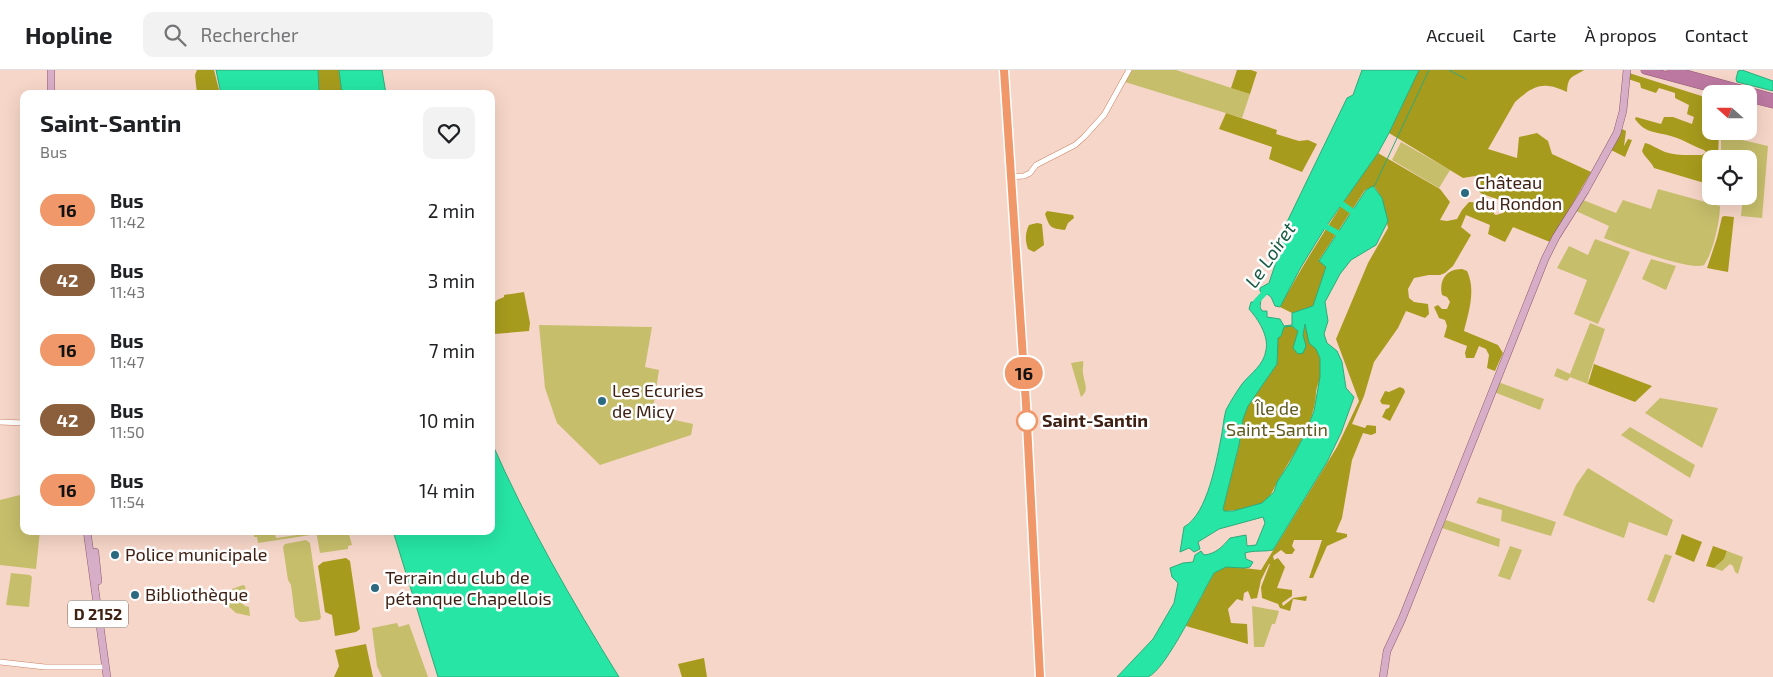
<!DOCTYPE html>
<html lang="fr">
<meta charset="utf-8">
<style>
:root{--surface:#fff;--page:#f2f2f2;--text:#202124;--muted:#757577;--line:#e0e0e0}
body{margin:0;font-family:"Exo 2",sans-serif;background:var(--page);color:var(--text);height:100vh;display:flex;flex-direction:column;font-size:19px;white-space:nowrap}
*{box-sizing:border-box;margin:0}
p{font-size:16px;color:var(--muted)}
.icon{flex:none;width:28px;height:28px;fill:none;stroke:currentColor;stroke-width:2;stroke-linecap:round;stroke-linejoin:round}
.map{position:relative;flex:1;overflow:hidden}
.sheet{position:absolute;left:20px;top:20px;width:475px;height:445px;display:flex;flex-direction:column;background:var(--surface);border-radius:10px;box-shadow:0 5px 20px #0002}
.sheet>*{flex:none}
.badge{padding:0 10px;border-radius:16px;font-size:18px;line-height:32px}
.needle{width:32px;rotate:291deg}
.controls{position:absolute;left:1702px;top:15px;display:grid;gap:10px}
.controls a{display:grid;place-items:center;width:55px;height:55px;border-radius:10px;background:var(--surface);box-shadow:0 5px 20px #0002;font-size:25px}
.map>.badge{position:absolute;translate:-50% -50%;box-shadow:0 0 0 2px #fff}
.round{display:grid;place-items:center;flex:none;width:52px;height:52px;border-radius:10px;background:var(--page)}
.headline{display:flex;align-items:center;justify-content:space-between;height:85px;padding:0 20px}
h1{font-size:24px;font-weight:700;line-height:38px}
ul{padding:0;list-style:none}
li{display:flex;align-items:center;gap:15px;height:70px;padding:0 20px}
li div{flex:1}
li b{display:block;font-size:19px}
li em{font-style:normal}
li .badge{min-width:55px;font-weight:700;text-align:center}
header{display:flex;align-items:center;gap:30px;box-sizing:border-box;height:70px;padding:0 25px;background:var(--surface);border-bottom:1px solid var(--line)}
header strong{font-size:24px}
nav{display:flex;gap:28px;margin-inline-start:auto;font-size:18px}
.search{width:350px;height:45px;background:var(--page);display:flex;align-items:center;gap:12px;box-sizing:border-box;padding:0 18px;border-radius:10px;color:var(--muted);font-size:19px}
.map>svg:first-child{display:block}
</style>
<header>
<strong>Hopline</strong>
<div class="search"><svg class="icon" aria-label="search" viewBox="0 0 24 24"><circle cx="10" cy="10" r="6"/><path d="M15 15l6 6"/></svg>Rechercher</div>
<nav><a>Accueil</a><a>Carte</a><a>À propos</a><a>Contact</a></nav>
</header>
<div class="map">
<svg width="1773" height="607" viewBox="0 0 1773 607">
<rect width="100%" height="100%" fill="#f6d6c8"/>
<g fill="#c6be6b">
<path d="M1130,0H1176L1250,24L1242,48L1125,12Z"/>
<path d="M1721,65L1768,76L1762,148L1741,146L1743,126H1749L1748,86L1721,83Z"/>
<path d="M1401,72L1450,100L1439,118L1392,90Z"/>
<path d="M1658,119L1720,136C1720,151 1713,183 1704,195C1689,201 1621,175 1604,168L1609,156L1576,141L1583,130L1616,143L1623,130L1651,139Z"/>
<path d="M1595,169L1630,182L1598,254L1574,244L1587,210L1557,198L1569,176L1588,185Z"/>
<path d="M1651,189L1676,196L1666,220L1642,209Z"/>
<path d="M1590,253L1605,259L1589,306L1588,314L1570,307L1567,311L1554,306L1557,298L1570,304Z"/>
<path d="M539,255L652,257L645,297L659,300L652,345L693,354L691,365L600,395L557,353L545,318Z"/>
<path d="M1083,291C1084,295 1082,299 1083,303C1084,313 1090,320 1081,327L1071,293Z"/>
<path d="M1498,312L1544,329L1540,340L1494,322Z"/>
<path d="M1660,328L1718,338L1702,378L1645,343Z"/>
<path d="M1630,357L1695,395L1690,408L1621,365Z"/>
<path d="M1588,398L1673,450L1667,466L1629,452L1624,468L1563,445L1576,415Z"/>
<path d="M24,424V461H40L36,499L0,495V430Z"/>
<path d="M1479,427L1556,452L1551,466L1501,451L1502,440L1476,433Z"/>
<path d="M1446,450L1500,469L1499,477L1442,458Z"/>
<path d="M253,461H295L275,464L276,468L311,463V465L258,473L257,467H254Z"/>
<path d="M316,461H348L352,475L348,476V479L320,483Z"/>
<path d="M306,470L310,473L321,548L319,550L303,552H300L295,547L291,515L288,510L283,477L285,474Z"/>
<path d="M1510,476L1522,480L1510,510L1498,506Z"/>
<path d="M1727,481L1743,487L1738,504L1735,502L1733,496L1730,494L1722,501L1714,498L1724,489Z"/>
<path d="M1665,484L1672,486L1654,533L1647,530Z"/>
<path d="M11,503L30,505L32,507L29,537L6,535Z"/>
<path d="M243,515L245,516L246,521L241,525V532L245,536L249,537L250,546L236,543L225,533L232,519Z"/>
<path d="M1252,536L1279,541L1275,554H1272L1264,577H1254Z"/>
<path d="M397,553L399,557L409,554L428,607H382L377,596L372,558Z"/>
</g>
<g fill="#a79b1d">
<path d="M197,0H214L220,24H197L195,5Z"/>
<path d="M318,0H339L342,24H319Z"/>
<path d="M1237,0H1251L1257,2L1250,24L1231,18Z"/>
<path d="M1419,0H1584C1572,8 1568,5 1567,22C1543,11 1534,15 1515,32L1488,79L1517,88L1519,67L1537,63L1548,71L1552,84L1591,102L1550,172L1513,157L1505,172L1488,164L1490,155L1466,145L1461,157L1471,165L1453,196L1445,203L1440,205H1429L1414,208L1408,219L1409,228L1414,232L1428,234L1429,244L1425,248L1406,241L1398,258L1374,292L1364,326L1352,354L1365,358L1367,355L1376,356V363L1371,365L1363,363L1352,390L1342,448L1336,462L1347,464V467L1327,476L1313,508H1309L1322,470H1294L1292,476L1295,480L1292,484H1286L1281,480L1273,486L1274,490L1278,488L1285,497L1277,518L1292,520V526L1282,533L1283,536L1293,528L1307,526L1306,531L1293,529L1290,541L1280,538L1278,534L1262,528L1261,517L1270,494H1269L1261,510L1257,528L1251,529L1248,521L1244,523L1243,531L1237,529L1228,539L1231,553L1247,554L1248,574L1186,556L1214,503L1227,496L1261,500L1337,377L1359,331L1336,269L1368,193L1388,158L1382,128L1374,116L1365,120L1319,190L1326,197L1313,236L1292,243L1280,237C1309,183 1342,133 1378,83L1440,119L1450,132L1440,150L1447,151L1457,149L1462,140L1469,132C1478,132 1487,135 1494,140V144L1496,145L1503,143L1509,137L1506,132L1482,124L1476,119L1478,110L1475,106L1463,108L1389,63Z"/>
<path d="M1629,3L1711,29V61H1719L1718,89H1711V115L1654,98C1651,91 1645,88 1642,81L1645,73C1653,75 1657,79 1665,82C1676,86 1690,85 1702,85L1706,82L1704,80C1693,76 1684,70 1674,67C1658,61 1646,65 1635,49L1636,47L1661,54L1664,47H1673L1692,54L1694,47L1687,44L1689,35L1675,28V23L1659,18L1656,23L1641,18L1640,13L1628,9Z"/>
<path d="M1226,43L1277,60L1276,64L1299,71L1308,70L1317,74L1302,102L1269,89L1272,77L1219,59Z"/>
<path d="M1622,59L1626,61L1624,76L1628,69L1632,70L1625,87L1611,80Z"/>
<path d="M1047,141L1073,145L1074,148L1068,153L1065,160C1050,158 1050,158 1045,144Z"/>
<path d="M1724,146L1734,147L1728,202L1707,198L1717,168L1722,147Z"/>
<path d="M1037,153L1042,154L1044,175L1034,182L1028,179C1025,171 1025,163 1029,155Z"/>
<path d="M1462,199L1467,201C1476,220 1469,241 1464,261L1498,275L1503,283L1495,301L1487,298L1489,285L1486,279L1479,276L1474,288H1466L1465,283L1467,276L1444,267L1447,256L1445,250L1439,248L1434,237L1438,235L1442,239H1447L1450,232L1447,227L1442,225C1439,210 1446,199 1462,199Z"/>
<path d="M524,222L530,253L529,261L494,264L491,260V236L497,230L504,227V225Z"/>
<path d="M1305,254H1306C1306,267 1318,276 1320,289C1320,294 1321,302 1320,308C1319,313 1316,318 1316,323C1315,352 1294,384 1279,409C1273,418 1272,428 1262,433C1253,438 1234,441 1224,441L1223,439L1239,376L1243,349L1248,336L1277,294L1278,268L1281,266L1284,256H1292L1298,261L1293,278L1306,276L1303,265Z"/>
<path d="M1594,294L1652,316L1635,332L1588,314Z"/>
<path d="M1400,317L1404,319L1405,322L1390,351L1382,347L1386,339L1389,338L1390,335L1382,334L1380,331L1385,321L1389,322Z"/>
<path d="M1682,464L1702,472L1694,492L1675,484Z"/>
<path d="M1713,476L1727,481L1724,489L1714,498L1706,496Z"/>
<path d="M346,488L350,491L360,559L356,562L335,566L332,545L325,542L318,496L323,492Z"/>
<path d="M366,574L373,607H334L339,596L335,580Z"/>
<path d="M704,588L707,607H682L678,594Z"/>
</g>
<g fill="#26e5a5" stroke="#2eaa7a" fill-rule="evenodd">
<path d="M216,0H318L319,24H221Z"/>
<path d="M339,0H382L386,24H342Z"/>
<path d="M1362,0H1419L1389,63L1378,83L1325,158L1301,197L1280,237L1275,236L1271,227L1267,224L1264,226L1260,221V218L1269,213L1278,186L1276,178L1286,154L1347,28L1353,25Z"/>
<path d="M1742,0L1773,11V21L1737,12L1736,9L1738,1Z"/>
<path d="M1373,116L1382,128L1388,151L1376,175L1351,190L1340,204L1325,232L1328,251L1324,264L1327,273L1337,281L1342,292L1346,318L1354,327L1341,363L1327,392L1273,480C1263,482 1255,480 1245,483L1246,489L1253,492L1250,497L1244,498L1226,497L1214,503C1202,523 1167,599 1148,607C1142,607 1125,607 1117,607L1153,569L1174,533L1178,513L1172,507L1170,498L1183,493L1193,492L1195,485L1201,481L1204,485C1216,484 1223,476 1230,468L1246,465L1247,476L1256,475L1265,453L1263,447L1219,459L1198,472L1200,479L1194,482L1189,478L1180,482L1184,457C1208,444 1217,388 1222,363C1223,356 1224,347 1226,340C1230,332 1237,321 1242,314C1251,303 1264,295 1266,280C1269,266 1258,249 1249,239L1251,232H1256L1257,229H1261L1260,237L1262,241H1267V247L1280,249L1284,256L1292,255V243L1313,236L1326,197L1319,191L1366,120ZM1305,254L1309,273L1316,279L1320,288V307L1314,341L1306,362L1289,394L1277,412L1274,422L1262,433L1233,441H1224L1223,439L1239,375L1243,349L1248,336L1277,294L1278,268L1281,266L1284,257L1292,256L1298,261L1293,278L1298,284L1303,283L1306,276L1303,265Z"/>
<path d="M491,371C527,453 572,531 619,607H438L393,461H491Z"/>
</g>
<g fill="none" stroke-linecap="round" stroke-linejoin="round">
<g stroke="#2eaa7a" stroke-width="1">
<path d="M1449,0L1466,9"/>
<path d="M1374,117L1429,0"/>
</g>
<g stroke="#26e5a5" stroke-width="6">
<path d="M1336,130L1356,144L1354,147"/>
<path d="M1320,153L1344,167"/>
<path d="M1257,236L1256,232L1269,218"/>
</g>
<defs>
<g id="minor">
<path d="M1010,107L1024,106L1030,103L1036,95L1075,75L1084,67L1104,45L1129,0"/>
<path d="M0,352L24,353"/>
<path d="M0,592L45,597H106"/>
</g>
<g id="major">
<path d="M1004,0L1026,334L1040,607"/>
<path d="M51,24V1"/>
<path d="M87,461L107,607"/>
<path d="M95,482L98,511"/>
<path d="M1383,607L1387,581L1402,549L1545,189L1556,167L1585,121L1617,63L1623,41L1627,0"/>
</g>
<g id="highway">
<path d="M1645,0L1734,24"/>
<path d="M1671,0L1773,28"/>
<path d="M1749,28L1773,34"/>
</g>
</defs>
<use href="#minor" stroke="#cb8262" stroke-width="6"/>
<use href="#major" stroke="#905a70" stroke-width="8"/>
<use href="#highway" stroke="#905a70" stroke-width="9"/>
<use href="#minor" stroke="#fff" stroke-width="5"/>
<use href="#major" stroke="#d7aec7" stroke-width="7"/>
<use href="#highway" stroke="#bc78a1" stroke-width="8"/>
</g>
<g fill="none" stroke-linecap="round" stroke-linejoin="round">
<defs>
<path id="line" d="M1004,0L1026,334L1040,607"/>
</defs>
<use href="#line" stroke="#fff" stroke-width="11"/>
<use href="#line" stroke="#f0986a" stroke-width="8"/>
</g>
<g fill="#2b6a80" stroke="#fefefe" stroke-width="2">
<circle cx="1465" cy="123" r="5"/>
<circle cx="602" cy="331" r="5"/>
<circle cx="115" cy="485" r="5"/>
<circle cx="375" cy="518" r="5"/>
<circle cx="135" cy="525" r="5"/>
</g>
<circle fill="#fff" stroke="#f0986a" stroke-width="2.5" cx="1027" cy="351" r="10"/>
<g text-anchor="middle" stroke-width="5" stroke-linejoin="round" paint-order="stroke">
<rect fill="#fefefe" stroke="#78635a" stroke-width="1" x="68" y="530.5" width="60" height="27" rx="4"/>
<g font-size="16" font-weight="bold" fill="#3f2114">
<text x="98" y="550">D 2152</text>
</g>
<g font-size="18" fill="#3f2114" stroke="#fefefe" text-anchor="start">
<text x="1475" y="119">Château<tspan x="1475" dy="21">du Rondon</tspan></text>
<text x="612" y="327">Les Ecuries<tspan x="612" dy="21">de Micy</tspan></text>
<text x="125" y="491">Police municipale</text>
<text x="385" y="514">Terrain du club de<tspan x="385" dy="21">pétanque Chapellois</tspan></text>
<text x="145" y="531">Bibliothèque</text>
</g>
<g font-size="18" fill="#605a1e" stroke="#fefefe">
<text x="1277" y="345">Île de<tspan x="1277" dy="21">Saint-Santin</tspan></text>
</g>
<g font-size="18" font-weight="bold" fill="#3f2114" stroke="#fefefe" text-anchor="start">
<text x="1042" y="357">Saint-Santin</text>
</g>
<g font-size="19" font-style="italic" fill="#185c42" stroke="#fefefe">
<text transform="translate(1270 185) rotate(-56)" y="7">Le Loiret</text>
</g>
</g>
</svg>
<div class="controls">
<a><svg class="needle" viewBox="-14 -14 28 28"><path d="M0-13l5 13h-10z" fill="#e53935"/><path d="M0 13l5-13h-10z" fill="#757577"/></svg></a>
<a><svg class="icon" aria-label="locate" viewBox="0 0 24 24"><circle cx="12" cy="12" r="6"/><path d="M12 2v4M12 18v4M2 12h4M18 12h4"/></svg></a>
</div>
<b class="badge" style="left:1024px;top:303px;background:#f0986a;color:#111">16</b>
<section class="sheet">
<div class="headline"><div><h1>Saint-Santin</h1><p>Bus</p></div><a class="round"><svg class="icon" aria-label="heart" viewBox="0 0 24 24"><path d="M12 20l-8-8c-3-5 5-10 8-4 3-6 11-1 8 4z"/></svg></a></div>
<ul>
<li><span class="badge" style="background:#f0986a;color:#111">16</span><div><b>Bus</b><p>11:42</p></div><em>2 min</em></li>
<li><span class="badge" style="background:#8b5e3c;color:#fff">42</span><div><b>Bus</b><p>11:43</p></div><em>3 min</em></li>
<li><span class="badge" style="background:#f0986a;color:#111">16</span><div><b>Bus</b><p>11:47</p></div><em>7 min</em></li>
<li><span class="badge" style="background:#8b5e3c;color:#fff">42</span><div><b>Bus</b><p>11:50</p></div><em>10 min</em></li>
<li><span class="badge" style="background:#f0986a;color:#111">16</span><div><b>Bus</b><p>11:54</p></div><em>14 min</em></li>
</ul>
</section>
</div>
